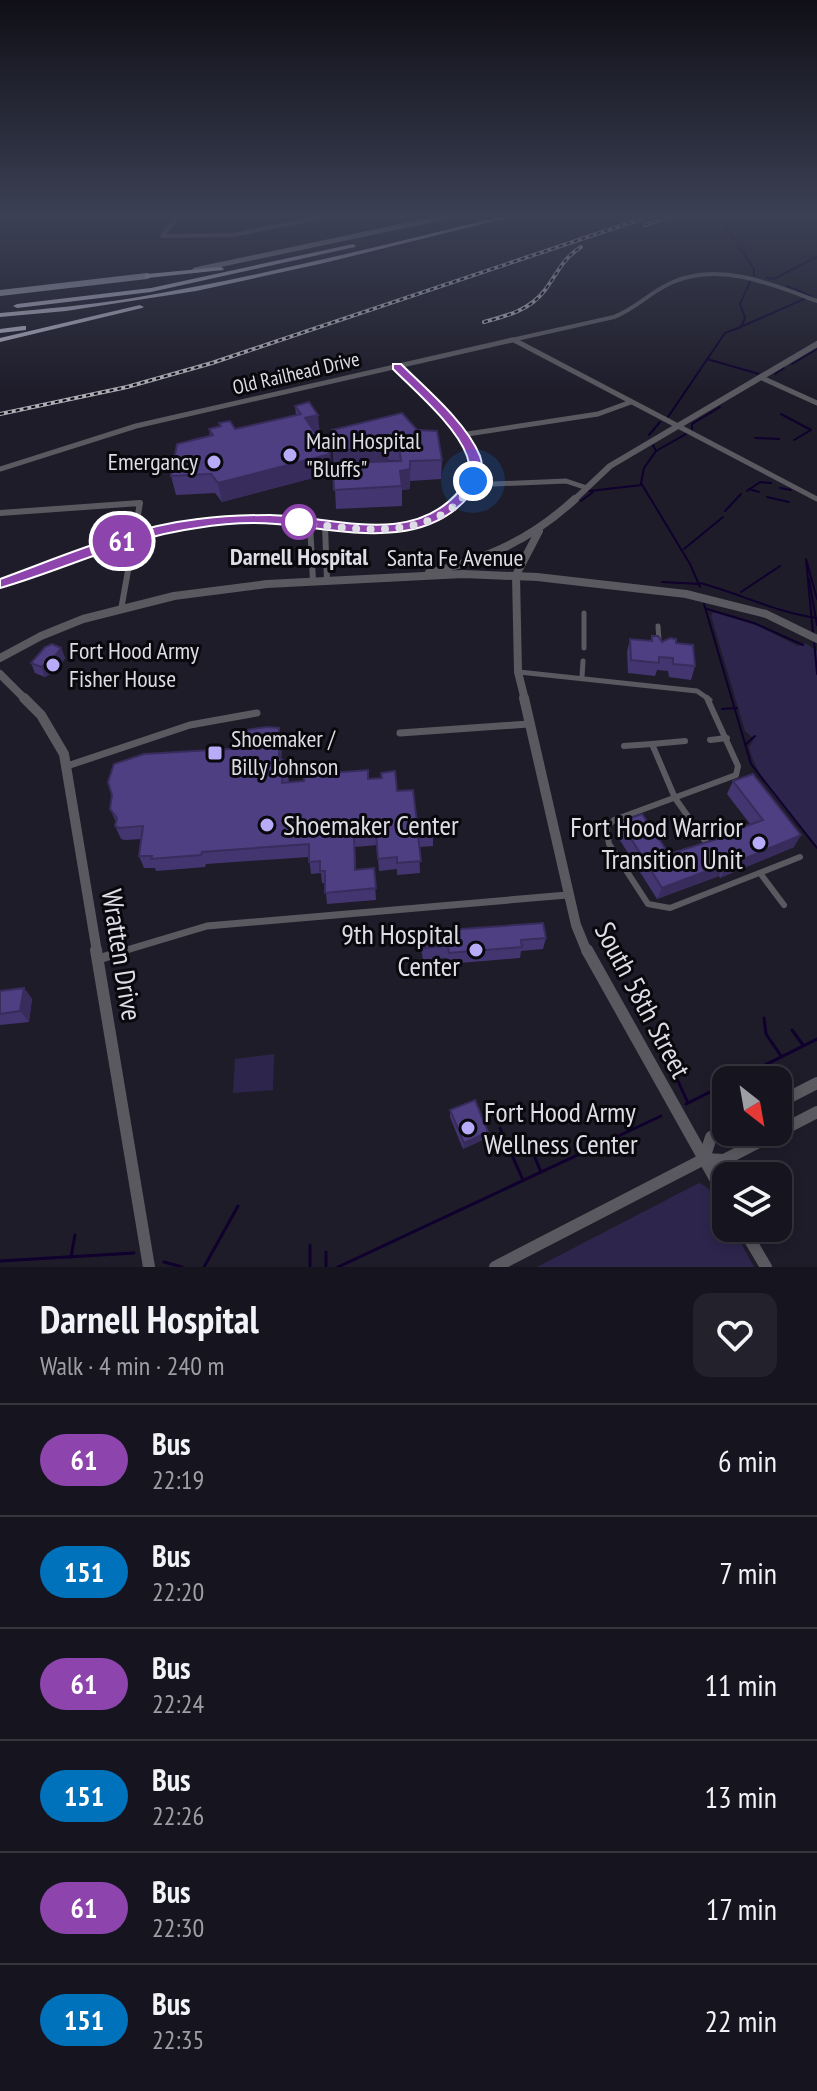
<!DOCTYPE html>
<meta charset="utf-8">
<style>
:root{--surface:#16151f;--page:#23222c;--text:#f1f3f6;--muted:#9e9fa4;--line:#35343d}
body{margin:0;font-family:"PT Sans Narrow",sans-serif;background:var(--page);color:var(--text);height:100vh;display:flex;flex-direction:column;font-size:30px;white-space:nowrap}
*{box-sizing:border-box;margin:0}
p{font-size:26px;color:var(--muted)}
.icon{flex:none;width:44px;height:44px;fill:none;stroke:currentColor;stroke-width:2;stroke-linecap:round;stroke-linejoin:round}
.map{position:relative;height:1267px;overflow:hidden}
.details{display:flex;flex-direction:column;background:var(--surface);flex:1}
.details>*{flex:none}
.badge{padding:0 16px;border-radius:26px;font-size:28px;line-height:52px}
.needle{width:52px;rotate:149deg}
.fabs{position:absolute;left:712px;top:1066px;display:grid;gap:16px}
.fabs a{display:grid;place-items:center;width:80px;height:80px;border-radius:16px;background:var(--surface);box-shadow:0 4px 12px #0003,0 0 0 2px var(--line);font-size:40px}
.you{position:absolute;width:40px;height:40px;margin:-20px;border:6px solid #fff;border-radius:50%;background:#1a73e8;box-shadow:0 0 0 12px #1a73e833}
.map>.badge{position:absolute;translate:-50% -50%;box-shadow:0 0 0 4px #fff}
.round{display:grid;place-items:center;flex:none;width:84px;height:84px;border-radius:16px;background:var(--page)}
.head{display:flex;align-items:center;justify-content:space-between;height:136px;padding:0 40px}
h1{font-size:38px;font-weight:800;line-height:60px}
ul{padding:0;list-style:none}
li{display:flex;align-items:center;gap:24px;height:112px;padding:0 40px;border-top:2px solid var(--line)}
li div{flex:1}
li b{display:block;font-size:30px}
li em{font-style:normal}
li .badge{min-width:88px;font-weight:700;text-align:center}
.map>svg:first-child{display:block}
</style>
<div class="map">
<svg width="817" height="1267" viewBox="0 0 817 1267">
<rect width="100%" height="100%" fill="#1e1c29"/>
<g fill="#2e254d">
<path d="M713,612L758,626L798,646L805,643L817,651V846C793,816 758,785 749,747L754,739L745,731L711,616Z"/>
<path d="M274,1054L273,1090L233,1093L235,1059Z"/>
<path d="M699,1183C716,1190 726,1210 726,1228H733L754,1267H537Z"/>
</g>
<g fill="none" stroke-linecap="round" stroke-linejoin="round">
<g stroke="#0f002d" stroke-width="2">
<path d="M722,215L724,221"/>
<path d="M725,224L733,239"/>
<path d="M739,247L754,269V276"/>
<path d="M791,270L817,257"/>
<path d="M767,278L774,279L789,271"/>
<path d="M787,286L811,296"/>
<path d="M743,326L804,299"/>
<path d="M707,359L759,374"/>
<path d="M792,364L817,349"/>
<path d="M775,374L784,368"/>
<path d="M781,414L811,430L794,440"/>
<path d="M668,417L725,333L741,327L745,318L740,304L750,282"/>
<path d="M692,430V424L720,407"/>
<path d="M649,435L660,422"/>
<path d="M755,438L779,439"/>
<path d="M653,445L656,451L644,468L641,483L690,564L700,587"/>
<path d="M656,451L686,434"/>
<path d="M780,488L791,490"/>
<path d="M749,489L759,492"/>
<path d="M589,491L642,485"/>
<path d="M747,491L760,482L771,483"/>
<path d="M767,497L789,502"/>
<path d="M581,501L593,492"/>
<path d="M725,511L741,494"/>
<path d="M684,549L723,517"/>
<path d="M809,579L817,625"/>
<path d="M662,582L699,584"/>
<path d="M700,583C739,593 777,613 817,618"/>
<path d="M741,592L780,566"/>
<path d="M704,604L751,764L817,848"/>
<path d="M707,609L754,623L803,645"/>
<path d="M813,633L806,559L817,599"/>
<path d="M814,640L817,674"/>
<path d="M722,709L737,708"/>
<path d="M745,745L755,736"/>
</g>
<g stroke="#0f002d" stroke-width="3">
<path d="M764,1018L766,1034L781,1056"/>
<path d="M792,1030L803,1045"/>
<path d="M667,1057L688,1103"/>
<path d="M735,1080L817,1039"/>
<path d="M686,1104L726,1084"/>
<path d="M500,1128L522,1178"/>
<path d="M531,1148L541,1172"/>
<path d="M310,1245V1267"/>
<path d="M326,1252V1267"/>
<path d="M71,1257L75,1235"/>
<path d="M0,1261L134,1253"/>
<path d="M164,1262L182,1267"/>
<path d="M204,1267L238,1206"/>
<path d="M338,1267L661,1116"/>
</g>
<g stroke="#5a5960" stroke-width="5">
<path d="M584,613V648"/>
<path d="M658,626L659,641"/>
<path d="M519,672L697,691L710,700"/>
<path d="M582,677L583,661"/>
</g>
<g stroke="#5a5960" stroke-width="6">
<path d="M707,698L738,766L736,775L614,820L606,828L609,844L648,904L670,908L800,857"/>
<path d="M710,740L727,738"/>
<path d="M685,741L652,744L675,798L708,845"/>
<path d="M624,746L652,744"/>
<path d="M760,873L784,905"/>
</g>
<g stroke="#5a5960" stroke-width="4">
<path d="M179,215L162,236L233,235L333,215"/>
<path d="M178,216L244,215"/>
<path d="M513,340L517,342"/>
<path d="M503,342L614,317C636,309 651,291 673,282C721,262 772,284 817,301"/>
</g>
<g stroke="#5a5960" stroke-width="5">
<path d="M514,340L817,499"/>
<path d="M397,366C428,399 507,453 458,501"/>
<path d="M760,377L817,403"/>
<path d="M461,435L598,414L631,402"/>
<path d="M0,469L136,426L512,340"/>
<path d="M471,485L566,481L584,487"/>
</g>
<g stroke="#5a5960" stroke-width="6">
<path d="M0,513L140,503L121,610"/>
<path d="M310,524L313,581"/>
<path d="M325,526L327,580"/>
<path d="M0,583C87,554 173,516 267,519C331,522 407,551 460,499"/>
</g>
<g stroke="#5a5960" stroke-width="7">
<path d="M400,733L528,724"/>
<path d="M67,766L190,725L257,713"/>
<path d="M120,952L207,926L567,895"/>
</g>
<path stroke="#5a5960" stroke-width="9" d="M99,959L126,950"/>
<path stroke="#5a5960" stroke-width="6" d="M573,501L610,466L817,344"/>
<g stroke="#5a5960" stroke-width="8">
<path d="M429,573C488,558 529,541 575,499"/>
<path d="M0,658L41,636L83,619L174,596L267,584L463,574L537,577L686,594L766,614L817,639"/>
<path d="M0,674L26,700"/>
<path d="M525,700L518,672L516,575L539,531"/>
</g>
<g stroke="#5a5960" stroke-width="10">
<path d="M24,698L41,715L64,754L97,952"/>
<path d="M524,698L576,925L587,952"/>
</g>
<g stroke="#5a5960" stroke-width="12">
<path d="M96,950L149,1267"/>
<path d="M587,950L726,1198"/>
<path d="M778,1103L817,1083"/>
<path d="M704,1159L711,1137L726,1129"/>
<path d="M743,1228L766,1267"/>
<path d="M495,1267L704,1159L724,1160L817,1112"/>
</g>
<path stroke="#7b7a85" stroke-width="5" d="M195,270L454,215"/>
<path stroke="#9594a2" stroke-width="6" d="M0,293L147,276"/>
<g fill="#adabbc" fill-rule="evenodd">
<path d="M507,215H519L324,263L196,291L66,311L0,317V313C44,309 89,305 133,298C259,277 383,245 507,215Z"/>
<path d="M353,244L356,246L355,247L151,292L17,308L13,306L17,304L151,288Z"/>
<path d="M221,267L224,269L223,270L147,278L144,276L147,274Z"/>
<path d="M140,305L144,307L142,308L0,342V338Z"/>
<path d="M23,326H26V330L0,333V329Z"/>
</g>
<defs>
<g id="rail">
<path d="M645,225L672,215"/>
<path d="M484,322C507,316 530,310 545,290C557,274 563,258 581,247"/>
<path d="M0,414L127,387L212,363L653,215"/>
</g>
</defs>
<use href="#rail" stroke="#aeadb6" stroke-width="4"/>
<use href="#rail" stroke="#08080d" stroke-width="2" stroke-dasharray="4" stroke-linecap="butt"/>
</g>
<g fill="#433670" fill-rule="evenodd">
<path d="M295,406L320,434L317,435L330,454L332,473L222,502L215,493L176,495L171,476L210,436L209,429L220,426L219,423L235,429L296,415Z"/>
<path d="M402,413L442,460L441,479L410,481V489L402,490V506L336,509L332,430ZM388,460H398L399,461L381,462Z"/>
<path d="M652,636L662,642L676,643L695,666L691,680L669,677L668,671L657,670L655,676L628,673L627,652L630,639L650,641Z"/>
<path d="M61,648L65,658L56,671L45,677L35,673L31,663Z"/>
<path d="M282,741L281,759L287,764L289,783L368,779L397,791L417,823L433,833V846L419,847L420,873L397,875V869L379,871L377,845L355,847L356,870L374,868L376,900L327,904L325,883H322L321,873L311,874L309,857L206,864L205,867L156,871L155,868H144L139,856L141,839L125,840L121,839L115,826L116,822L110,809Z"/>
<path d="M733,781L794,847L720,878L719,876L657,899L616,834L620,821L669,854L717,839L750,824L727,794Z"/>
<path d="M420,932L546,938L543,949L521,951L520,958L448,964L447,958L423,960L420,944Z"/>
<path d="M24,988L32,999L29,1022L0,1025V991Z"/>
<path d="M450,1110L488,1132L487,1138L463,1149L450,1117Z"/>
</g>
<g fill="#372c5b">
<path d="M318,415L320,434L307,437L305,418Z"/>
<path d="M388,440V460L335,474L334,454Z"/>
<path d="M330,454L332,473L222,502L218,483Z"/>
<path d="M410,469V489L402,490L400,471Z"/>
<path d="M61,648L65,658L56,671L45,677L41,667Z"/>
<path d="M279,728L282,741L281,770L279,757Z"/>
<path d="M801,835L794,847L720,878L727,866Z"/>
<path d="M725,864L719,876L657,899L662,888Z"/>
<path d="M24,988L32,999L29,1022L20,1011Z"/>
<path d="M488,1132L487,1138L463,1149L464,1143Z"/>
</g>
<g fill="#4e3f82" stroke="#372c5b" stroke-width="2">
<path d="M309,402L318,415L305,418L330,454L218,483L211,474L171,476L177,444L213,435L209,429L221,426L219,423L230,421L235,429L301,414L295,406Z"/>
<path d="M402,413L417,430L437,431L442,460L410,461V469L400,471L402,486L334,490L333,463L401,461L398,441L388,440L334,454L332,430Z"/>
<path d="M652,636H658L662,642L670,638L676,639V643L693,645L695,666L673,664V658L659,657V663L631,660L630,639L652,641Z"/>
<path d="M52,644L61,648L51,661L41,667L31,663L45,647Z"/>
<path d="M267,727L279,728V757L287,764V772L282,773V783L304,781V775L368,770V779L382,778L381,773L395,771L397,791L413,790L417,823L432,822L433,833L418,835L421,861L397,863V857L378,859L376,833L354,834L355,870L374,868L376,888L325,893V871H320V861L309,862V844L202,852L201,855L151,859L152,856H139L143,826L119,828L115,826L117,818L110,809L112,795L108,782L114,764L144,754L245,748L246,730Z"/>
<path d="M753,774L801,835L727,866L725,864L662,888L620,821L642,814L669,854L717,839L720,832L721,835L763,820L733,781Z"/>
<path d="M543,923L546,938L521,940L522,947L449,953L448,946L423,948L420,932Z"/>
<path d="M24,988L20,1011L0,1014V991Z"/>
<path d="M475,1100L488,1132L464,1143L450,1110Z"/>
</g>
<linearGradient id="sky" x2="0" y2="1"><stop stop-color="#100f17"/><stop offset="0.55" stop-color="#3b4054"/><stop offset="1" stop-color="#3b4054" stop-opacity="0"/></linearGradient>
<rect width="817" height="393" fill="url(#sky)"/>
<path fill="#8e44ad" stroke="#fff" stroke-width="2" d="M393,364H401C426,389 466,422 480,456C485,469 478,485 470,495C422,553 339,529 276,524C251,522 221,524 197,528C129,537 66,569 0,588V579C61,557 128,527 198,519C221,516 247,515 270,515C333,516 412,548 460,490C467,482 471,467 467,456C456,426 416,392 393,369Z"/>
<g fill="none" stroke-linecap="round" stroke-linejoin="round">
<path stroke="#dedde5" stroke-width="8" stroke-dasharray="0 14.4" d="M299,522C353,530 444,544 473,481"/>
</g>
<g fill="#b8abf7" stroke="#08080d" stroke-width="3">
<circle cx="290" cy="455" r="8"/>
<circle cx="214" cy="462" r="8"/>
<circle cx="53" cy="665" r="8"/>
<rect x="207" y="745" width="16" height="16" rx="4"/>
<circle cx="267" cy="825" r="8"/>
<circle cx="759" cy="843" r="8"/>
<circle cx="476" cy="950" r="8"/>
<circle cx="468" cy="1128" r="8"/>
</g>
<circle fill="#fff" stroke="#8e44ad" stroke-width="4" cx="299" cy="522" r="16"/>
<g text-anchor="middle" stroke-width="6" stroke-linejoin="round" paint-order="stroke">
<g font-size="20" fill="#dedde5" stroke="#08080d">
<text transform="translate(296 373) rotate(-13)" y="7">Old Railhead Drive</text>
</g>
<g font-size="24" fill="#dedde5" stroke="#08080d" text-anchor="start">
<text x="306" y="449">Main Hospital<tspan x="306" dy="28">"Bluffs"</tspan></text>
<text x="198" y="470" text-anchor="end">Emergancy</text>
<text x="69" y="659">Fort Hood Army<tspan x="69" dy="28">Fisher House</tspan></text>
<text x="231" y="747">Shoemaker /<tspan x="231" dy="28">Billy Johnson</tspan></text>
</g>
<g font-size="24" font-weight="bold" fill="#dedde5" stroke="#08080d">
<text x="299" y="565">Darnell Hospital</text>
</g>
<g font-size="24" fill="#dedde5" stroke="#08080d">
<text x="455" y="566">Santa Fe Avenue</text>
</g>
<g font-size="28" fill="#dedde5" stroke="#08080d" text-anchor="start">
<text x="283" y="835">Shoemaker Center</text>
<text x="743" y="837" text-anchor="end">Fort Hood Warrior<tspan x="743" dy="32">Transition Unit</tspan></text>
<text x="460" y="944" text-anchor="end">9th Hospital<tspan x="460" dy="32">Center</tspan></text>
<text x="484" y="1122">Fort Hood Army<tspan x="484" dy="32">Wellness Center</tspan></text>
</g>
<g font-size="28" fill="#dedde5" stroke="#08080d">
<text transform="translate(122 955) rotate(81)" y="10">Wratten Drive</text>
<text transform="translate(643 1000) rotate(62)" y="10">South 58th Street</text>
</g>
</g>
</svg>
<div class="fabs">
<a><svg class="needle" viewBox="-14 -14 28 28"><path d="M0-13l5 13h-10z" fill="#e53935"/><path d="M0 13l5-13h-10z" fill="#9e9fa4"/></svg></a>
<a><svg class="icon" aria-label="layers" viewBox="0 0 24 24"><path d="M12 4l9 5-9 5-9-5zM3 14l9 5 9-5"/></svg></a>
</div>
<div class="you" style="left:473px;top:481px"></div>
<b class="badge" style="left:122px;top:541px;background:#8e44ad;color:#fff">61</b>
</div>
<section class="details">
<div class="head"><div><h1>Darnell Hospital</h1><p>Walk · 4 min · 240 m</p></div><a class="round"><svg class="icon" aria-label="heart" viewBox="0 0 24 24"><path d="M12 20l-8-8c-3-5 5-10 8-4 3-6 11-1 8 4z"/></svg></a></div>
<ul>
<li><span class="badge" style="background:#8e44ad;color:#fff">61</span><div><b>Bus</b><p>22:19</p></div><em>6 min</em></li>
<li><span class="badge" style="background:#0072bc;color:#fff">151</span><div><b>Bus</b><p>22:20</p></div><em>7 min</em></li>
<li><span class="badge" style="background:#8e44ad;color:#fff">61</span><div><b>Bus</b><p>22:24</p></div><em>11 min</em></li>
<li><span class="badge" style="background:#0072bc;color:#fff">151</span><div><b>Bus</b><p>22:26</p></div><em>13 min</em></li>
<li><span class="badge" style="background:#8e44ad;color:#fff">61</span><div><b>Bus</b><p>22:30</p></div><em>17 min</em></li>
<li><span class="badge" style="background:#0072bc;color:#fff">151</span><div><b>Bus</b><p>22:35</p></div><em>22 min</em></li>
</ul>
</section>
